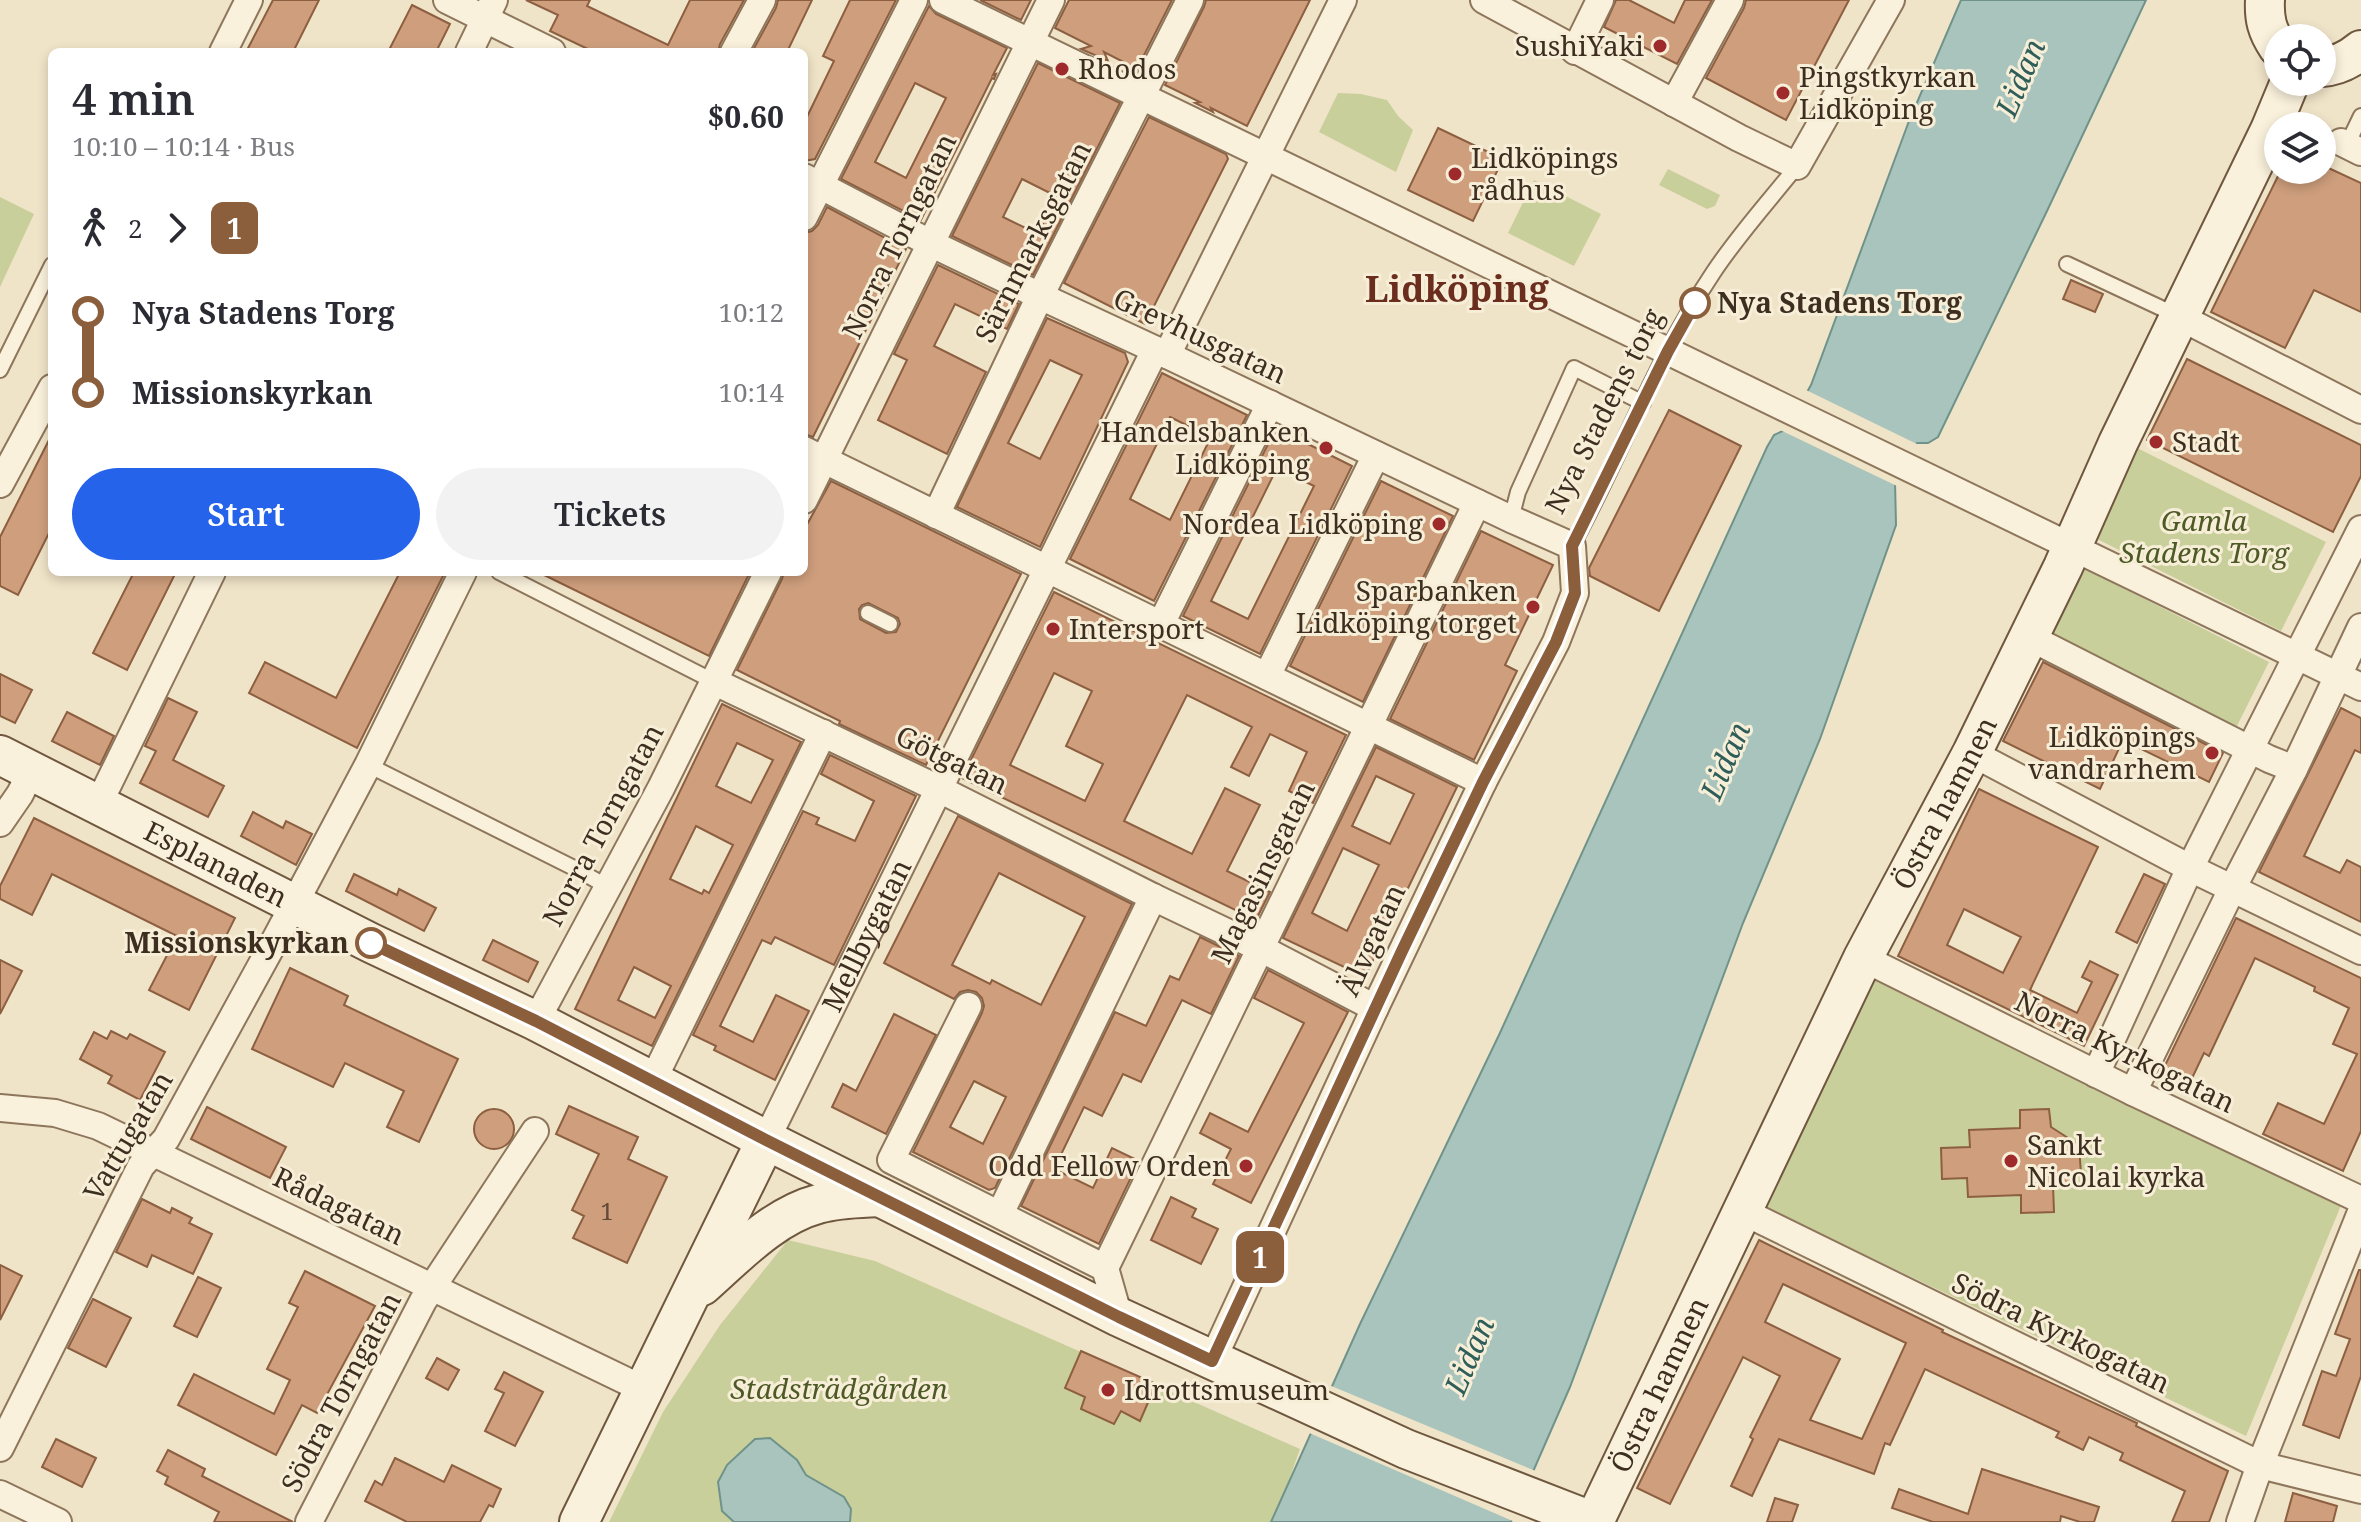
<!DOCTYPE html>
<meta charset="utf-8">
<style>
:root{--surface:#fff;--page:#f2f2f3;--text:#2b2b33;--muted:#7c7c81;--accent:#2563eb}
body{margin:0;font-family:"Noto Serif",serif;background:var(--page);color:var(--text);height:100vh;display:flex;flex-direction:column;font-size:30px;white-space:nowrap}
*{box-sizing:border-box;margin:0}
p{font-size:26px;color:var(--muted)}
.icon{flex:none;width:44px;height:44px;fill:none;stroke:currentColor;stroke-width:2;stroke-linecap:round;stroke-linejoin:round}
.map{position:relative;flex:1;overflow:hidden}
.details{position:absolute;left:48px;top:48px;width:760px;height:528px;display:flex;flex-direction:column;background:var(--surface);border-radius:12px;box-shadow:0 4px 12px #0003}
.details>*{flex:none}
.badge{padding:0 16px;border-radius:12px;font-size:28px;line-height:52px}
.buttons{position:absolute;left:2264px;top:24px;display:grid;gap:16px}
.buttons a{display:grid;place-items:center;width:72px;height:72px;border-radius:50%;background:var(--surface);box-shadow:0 4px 12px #0003;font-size:40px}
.map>.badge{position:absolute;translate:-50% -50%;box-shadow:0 0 0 4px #fff}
.legs{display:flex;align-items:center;gap:12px;height:88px;padding:0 24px;font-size:26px}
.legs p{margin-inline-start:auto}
.summary{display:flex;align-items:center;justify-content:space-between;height:136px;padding:0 24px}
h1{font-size:44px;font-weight:600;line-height:60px}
.primary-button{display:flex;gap:16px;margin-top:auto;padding:16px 24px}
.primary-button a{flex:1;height:92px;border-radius:48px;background:var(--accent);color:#fff;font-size:32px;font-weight:600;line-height:92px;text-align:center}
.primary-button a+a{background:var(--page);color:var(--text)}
ul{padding:0 24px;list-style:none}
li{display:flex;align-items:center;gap:28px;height:80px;font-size:30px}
li i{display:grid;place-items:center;width:12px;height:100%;margin:0 10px;background:currentColor}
li i::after{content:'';width:20px;height:20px;margin:-10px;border:6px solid;border-radius:50%;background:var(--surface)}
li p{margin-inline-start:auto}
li:first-child i{background:linear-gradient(#0000 50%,currentColor 0)}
li:last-child i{background:linear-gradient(currentColor 50%,#0000 0)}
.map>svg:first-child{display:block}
</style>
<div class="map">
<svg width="2361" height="1522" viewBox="0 0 2361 1522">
<rect width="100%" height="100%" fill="#f0e4c8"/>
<g fill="#c9cf9b">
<path d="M1338,93L1361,94L1387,100L1398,116L1413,130L1396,172L1319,132Z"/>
<path d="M1668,169L1720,195L1715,206L1707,209L1659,185Z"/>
<path d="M1534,180L1601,214L1574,266L1508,233Z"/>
<path d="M0,197L34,214L0,287Z"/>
<path d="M2127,443L2326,542L2281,631L2083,532Z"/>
<path d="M2070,561L2269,662L2236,728L2037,627Z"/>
<path d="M1875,979L2342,1203L2246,1436L1762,1206Z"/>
<path d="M788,1240L875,1261L1300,1449L1288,1483L1271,1522H609L663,1412L720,1325Z"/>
</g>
<g fill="#a9c4bc" stroke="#6f938a" stroke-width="2">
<path d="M1961,0H2146L2047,211L1938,437L1928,443H1917L1895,481L1896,525L1820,739L1743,923L1570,1387L1511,1522H1271L1360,1324L1499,1035L1767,447L1774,435L1785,430L1811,385L1909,121Z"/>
<path d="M770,1438L797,1460L806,1475L844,1497L851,1509L850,1522H734L722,1511L718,1482L727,1465L755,1439Z"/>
</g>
<g fill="#f0e4c8">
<path d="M1804,389L1921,446L1899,482V487L1778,429L1782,427Z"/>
<path d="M1329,1385L1538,1472L1515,1522L1307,1432Z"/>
</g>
<g fill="#cf9f7d" stroke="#8d5f41" stroke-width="2" fill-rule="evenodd">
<path d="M273,0H319L293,52H246Z"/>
<path d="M526,0H590L587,6L668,45L690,0H744L720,44L718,52H594L550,31L558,15Z"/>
<path d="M778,0H812L787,52H752L776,8Z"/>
<path d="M850,0H896L815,159L804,161V123L834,61L823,56Z"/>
<path d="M980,0H1031L1021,20Z"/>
<path d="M1069,0H1172L1137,69L1104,52L1108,61L1081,49L1091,46L1055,28Z"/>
<path d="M1206,0H1310L1247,126L1211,108L1213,112L1195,103L1200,102L1165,85L1204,7Z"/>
<path d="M1616,0H1629L1674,23L1685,0H1712L1677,64L1604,27Z"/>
<path d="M1746,0H1849L1786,120L1706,78L1744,8Z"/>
<path d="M412,5L450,24L436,52H388Z"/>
<path d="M929,6L936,14L1007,48L993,75L996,74L994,79L992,78L921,220L841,179ZM915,83L946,98L906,178L875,162Z"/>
<path d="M1038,63L1120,103L1033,275L952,236ZM1022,179L1056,196L1038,234L1003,217Z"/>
<path d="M1149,117L1226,154L1228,159L1145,324L1064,283Z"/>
<path d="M1438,128L1503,159L1473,221L1408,190Z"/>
<path d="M2322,165L2361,183V312L2314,290L2285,348L2211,312L2281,170H2322Z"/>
<path d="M827,207L906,249L813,437L804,434V233L812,231L818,225Z"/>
<path d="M938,265L1019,304L1007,329L955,304L934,346L986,372L947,454L878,420L907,360L894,354Z"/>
<path d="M2071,280L2103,294L2095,312L2063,299Z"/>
<path d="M1047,318L1125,353L1128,362L1040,547L957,507ZM1050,360L1082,375L1040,459L1008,443Z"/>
<path d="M2187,359L2361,445V476L2333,532L2147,440Z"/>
<path d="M1162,373L1247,415L1154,601L1070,559ZM1170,417L1211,437L1170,520L1130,499Z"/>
<path d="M1669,410L1741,446L1659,611L1590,576L1589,568Z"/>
<path d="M1276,428L1352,466L1260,654L1183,616ZM1277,468L1314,486L1248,619L1211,601Z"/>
<path d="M52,434V527L18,595L0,586V537Z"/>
<path d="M831,481L1021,574L926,765L839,724L840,721L737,670L782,579L784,572H804V530ZM868,603L898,618L900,624L896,632L886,633L860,619L859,609L862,605Z"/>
<path d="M1381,481L1453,516L1363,702L1290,666Z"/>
<path d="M1481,531L1553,565L1505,665L1517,671L1474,760L1390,719Z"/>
<path d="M134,572H176L127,670L93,653Z"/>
<path d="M400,572H445L357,748L249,693L265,662L336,698Z"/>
<path d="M538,572H750L709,656Z"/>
<path d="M1054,592L1346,735L1313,803L1289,791L1307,752L1270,734L1249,776L1231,767L1252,727L1187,695L1124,821L1192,854L1225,788L1260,805L1227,871L1270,892L1256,920L962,778ZM1054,673L1092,691L1066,746L1103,764L1085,801L1010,765Z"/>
<path d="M2043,662L2223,753L2209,782L2123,740L2100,789L2003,741Z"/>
<path d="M0,674L32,690L15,723L0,716Z"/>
<path d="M168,698L197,712L173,760L224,786L208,817L140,783L156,751L145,746Z"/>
<path d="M722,704L801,742L652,1046L575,1009ZM737,743L773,760L751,803L716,786ZM696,826L733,845L709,893L704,890L702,894L670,879ZM634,967L671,986L655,1018L618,1000Z"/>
<path d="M2341,708L2361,718V753L2355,750L2304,856L2340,873L2347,860L2361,867V922L2259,872Z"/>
<path d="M67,712L114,736L100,765L52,741Z"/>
<path d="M1376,747L1457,787L1365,977L1283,938ZM1376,776L1414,794L1390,844L1352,826ZM1343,848L1379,865L1347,931L1312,913Z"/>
<path d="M830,755L916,796L834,965L775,937L771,944L762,940L720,1026L753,1042L776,995L809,1011L775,1080L714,1050L716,1046L693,1035L803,811L819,818L816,824L855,841L874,801L821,774Z"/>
<path d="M1979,789L2098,847L2030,990L2077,1013L2092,982L2082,977L2090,961L2118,975L2084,1046L1898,956ZM1964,909L2021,937L2003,973L1947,945Z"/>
<path d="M253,812L283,828L286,821L312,834L296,865L241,836Z"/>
<path d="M958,816L1132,904L995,1188L989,1190L913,1152L982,1013L984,1006L982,998L976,992L968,990L960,992L954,999L884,963ZM999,873L1085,917L1041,1005L992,980L990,984L952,965ZM974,1081L1006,1097L983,1144L950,1127Z"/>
<path d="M34,818L235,918L189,1010L149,990L177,936L52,874L32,915L0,899V886Z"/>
<path d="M354,874L397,895L399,889L436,908L424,931L346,891Z"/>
<path d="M2144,874L2165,884L2137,943L2116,932Z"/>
<path d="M2236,918L2361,978V1131L2343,1171L2263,1134L2278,1103L2324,1124L2357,1054L2333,1044L2349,1008L2314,991L2315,987L2255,958L2209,1056L2204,1053L2185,1093L2158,1080Z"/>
<path d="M1200,937L1239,956L1211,1014L1182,1000L1141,1082L1123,1074L1102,1116L1084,1107L1054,1169L1093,1188L1112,1148L1139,1161L1099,1244L1021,1206L1115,1012L1146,1026L1170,976L1179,980Z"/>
<path d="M493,940L538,962L528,982L483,960Z"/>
<path d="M0,960L22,971L0,1014Z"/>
<path d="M290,968L348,996L344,1005L458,1059L419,1142L387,1127L404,1091L345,1063L333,1087L252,1049Z"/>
<path d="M1268,970L1348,1012L1251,1203L1213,1184L1231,1149L1200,1133L1210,1113L1248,1132L1304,1023L1254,998Z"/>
<path d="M894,1014L936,1035L886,1134L832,1107L843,1084L856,1091Z"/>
<path d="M111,1031L127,1039L130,1034L165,1052L140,1100L108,1083L112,1076L80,1059L94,1032L107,1039Z"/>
<path d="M569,1106L638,1137L628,1159L667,1177L627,1263L573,1238L584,1216L572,1210L599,1154L556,1134Z"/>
<path d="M207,1107L286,1147L270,1178L191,1139Z"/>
<circle cx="494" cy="1129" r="20"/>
<path d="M2049,1109L2051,1127L2079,1145L2081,1174L2066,1185H2053L2054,1212L2021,1213V1195L1968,1197L1967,1178L1942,1179L1941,1148L1970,1147L1969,1130L2020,1128V1110Z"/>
<path d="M1171,1197L1196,1209L1192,1217L1218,1229L1201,1264L1151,1240Z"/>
<path d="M142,1199L170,1213L172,1208L192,1218L189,1223L212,1234L193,1274L152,1255L147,1267L116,1252Z"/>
<path d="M1759,1240L1943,1330L1942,1332L2137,1423L2136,1426L2228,1471L2209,1522H2172L2185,1491L2120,1460L2123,1453L2089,1437L2083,1450L2056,1437L2059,1432L1925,1369L1890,1445L1885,1443L1874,1474L1779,1439L1752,1496L1731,1486L1753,1439L1750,1437L1780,1376L1743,1357L1670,1504L1637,1488ZM1783,1284L1906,1343L1862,1439L1810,1420L1840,1359L1765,1322Z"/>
<path d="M0,1265L22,1276L0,1320Z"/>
<path d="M2359,1270H2361V1376L2339,1438L2303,1425L2322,1371L2336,1376L2350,1339L2335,1334Z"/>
<path d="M305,1271L375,1306L317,1413L302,1405L276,1455L178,1405L194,1374L274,1414L290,1380L267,1369L298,1307L289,1303Z"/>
<path d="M198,1277L221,1288L197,1337L174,1326Z"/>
<path d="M93,1299L131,1318L106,1367L68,1348Z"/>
<path d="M1081,1351L1156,1384L1140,1421L1121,1411L1114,1424L1081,1409L1085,1397L1065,1388Z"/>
<path d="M437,1358L459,1370L448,1390L426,1378Z"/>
<path d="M504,1372L543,1392L515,1446L485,1431L504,1393L495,1389Z"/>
<path d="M56,1439L96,1458L82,1487L42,1467Z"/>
<path d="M168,1450L205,1469L202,1476L293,1522H214L219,1512L165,1484L168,1477L157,1471Z"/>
<path d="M395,1458L444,1482L452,1465L501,1489L493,1507L489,1505L480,1522H407L365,1501L375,1481L382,1485Z"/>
<path d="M1982,1469L2099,1507L2094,1522H2080L2061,1516L2060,1522H1933L1892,1508L1899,1489L1968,1514Z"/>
<path d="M2293,1493L2337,1506L2333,1522H2285Z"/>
<path d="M1775,1498L1798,1505L1792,1522H1767Z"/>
</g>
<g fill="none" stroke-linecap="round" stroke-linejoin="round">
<defs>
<g id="lane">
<path d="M2347,145L2361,116"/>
<path d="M2067,264L2176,315"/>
<path d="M0,370L52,265"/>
<path d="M1511,519L1518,492L1574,368L1643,403"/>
<path d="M1572,546C1621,456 1656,358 1713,273C1738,235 1769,201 1797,166"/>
<path d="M499,572L713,681"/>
<path d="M868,613L890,624"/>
<path d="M368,765L576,869L608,887"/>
</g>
<g id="street">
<path d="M447,0L552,52"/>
<path d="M943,0C1417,227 1890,456 2361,687"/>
<path d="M1484,0L1739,138L1797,166L1891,0"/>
<path d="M1575,51L1600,0"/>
<path d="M223,52L249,0"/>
<path d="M469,52L494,0"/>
<path d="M734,52L762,0"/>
<path d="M1674,103L1730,0"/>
<path d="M2341,142L2361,152"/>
<path d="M804,177L932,244L1040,296L1167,355L1511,519L1572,546L1575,593L1556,642L1483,782L1375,1008L1212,1361"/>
<path d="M804,217L914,0"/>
<path d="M2180,317L2361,410"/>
<path d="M1167,355L1343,0"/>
<path d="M804,450L1483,782"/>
<path d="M0,484L52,388"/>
<path d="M804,500L1051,0"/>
<path d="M936,515L1040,296L1190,0"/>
<path d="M1161,624L1270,404"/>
<path d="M2029,637L2269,759L2294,769"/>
<path d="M1267,676L1376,455"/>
<path d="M713,681L939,789L1153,897L1262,949L1375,1008"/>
<path d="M1972,753L2190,868L2361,951"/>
<path d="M98,805L212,572"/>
<path d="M0,823L20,794L31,772"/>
<path d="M1863,958L2133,1092L2361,1200"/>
<path d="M968,1006L891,1160L1105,1268L1119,1317"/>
<path d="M536,1021L661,788L768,572"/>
<path d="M2096,1074L2190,868L2361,529"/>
<path d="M652,1082L823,733"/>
<path d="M2133,1092L2232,889L2294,769L2361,627"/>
<path d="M0,1108L55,1113L98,1126L643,1389"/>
<path id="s1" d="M766,1140L1155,350"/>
<path d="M1742,1211L2260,1465L2361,1490"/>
<path d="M1000,1214L1153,897"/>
<path d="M1105,1268L1477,503"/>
<path d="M0,1448L141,1166L166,1139L274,942L368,765L463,572"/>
<path d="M0,1494L58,1522"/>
<path d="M309,1522L423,1301L535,1131"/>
<path d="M2240,1522L2260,1465L2361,1212"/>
</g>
<g id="secondary">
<path d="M2265,0C2264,19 2267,31 2278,47"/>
<path d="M2322,67C2337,66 2349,60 2361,50"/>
<path id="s2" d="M0,755L371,943L536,1021L766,1140L1119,1317L1406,1449L1594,1522"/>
<path d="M702,1286C736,1256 773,1216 818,1204C837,1198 859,1198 879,1197"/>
<path d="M579,1522L766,1140"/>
<path id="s3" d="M1594,1522L1863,958L1972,753L2063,567L2118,443L2270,130L2290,82"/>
</g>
</defs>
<use href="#lane" stroke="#8d765c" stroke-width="18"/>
<use href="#street" stroke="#8d765c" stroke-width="30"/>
<use href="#secondary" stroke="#6f573f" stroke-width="42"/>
<use href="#lane" stroke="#faf1dc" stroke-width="14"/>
<use href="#street" stroke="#faf1dc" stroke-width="26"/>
<use href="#secondary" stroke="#faf1dc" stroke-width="38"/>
</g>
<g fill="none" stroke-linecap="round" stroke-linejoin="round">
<defs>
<path id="line-1" d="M371,943L536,1021L766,1140L1119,1317L1212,1361L1402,951L1483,782L1556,642L1575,593L1572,546L1668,351L1695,303"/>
</defs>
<use href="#line-1" stroke="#fff" stroke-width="18"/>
<use href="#line-1" stroke="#8b5e3c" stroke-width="12"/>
</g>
<g fill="#9e2a2b" stroke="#f7eed8" stroke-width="3">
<circle cx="1660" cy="46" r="8"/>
<circle cx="1062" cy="69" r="8"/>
<circle cx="1783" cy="93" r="8"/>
<circle cx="1455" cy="174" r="8"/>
<circle cx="2156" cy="442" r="8"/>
<circle cx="1326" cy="448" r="8"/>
<circle cx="1439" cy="524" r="8"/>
<circle cx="1533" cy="607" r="8"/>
<circle cx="1053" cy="629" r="8"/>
<circle cx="2212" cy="753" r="8"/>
<circle cx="2011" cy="1161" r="8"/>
<circle cx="1246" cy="1166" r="8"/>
<circle cx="1108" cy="1390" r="8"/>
</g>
<g fill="#fff" stroke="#8b5e3c" stroke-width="4">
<circle cx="1695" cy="303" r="14"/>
<circle cx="371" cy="943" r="14"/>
</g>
<g text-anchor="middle" stroke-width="6" stroke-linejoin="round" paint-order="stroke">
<g font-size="24" fill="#624a37">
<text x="607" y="1220">1</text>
</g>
<g font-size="28" fill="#3d2e20" stroke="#f7eed8" text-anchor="start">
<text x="1644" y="56" text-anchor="end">SushiYaki</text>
<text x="1078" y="79">Rhodos</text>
<text x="1799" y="87">Pingstkyrkan<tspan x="1799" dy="32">Lidköping</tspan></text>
<text x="1471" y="168">Lidköpings<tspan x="1471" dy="32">rådhus</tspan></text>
<text x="1310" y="442" text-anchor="end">Handelsbanken<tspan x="1310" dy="32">Lidköping</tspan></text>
<text x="2172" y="452">Stadt</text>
<text x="1423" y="534" text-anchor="end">Nordea Lidköping</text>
<text x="1517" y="601" text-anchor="end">Sparbanken<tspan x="1517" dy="32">Lidköping torget</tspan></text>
<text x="1069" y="639">Intersport</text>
<text x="2196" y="747" text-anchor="end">Lidköpings<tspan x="2196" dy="32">vandrarhem</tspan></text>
<text x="2027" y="1155">Sankt<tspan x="2027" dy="32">Nicolai kyrka</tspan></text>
<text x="1230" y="1176" text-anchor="end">Odd Fellow Orden</text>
<text x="1124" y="1400">Idrottsmuseum</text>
</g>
<g font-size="28" fill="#3d2e20" stroke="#f7eed8">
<text transform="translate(899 236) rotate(-64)" y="10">Norra Torngatan</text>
<text transform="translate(1033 242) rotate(-63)" y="10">Särnmarksgatan</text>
<text transform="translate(1200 336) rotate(25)" y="10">Grevhusgatan</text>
<text transform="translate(1604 411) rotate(-63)" y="10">Nya Stadens torg</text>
<text transform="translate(952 760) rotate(26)" y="10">Götgatan</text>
<text dy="10" stroke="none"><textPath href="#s3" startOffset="800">Östra hamnen</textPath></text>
<text transform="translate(603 825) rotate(-62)" y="10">Norra Torngatan</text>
<text dy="10" stroke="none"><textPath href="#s2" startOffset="242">Esplanaden</textPath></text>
<text transform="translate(1263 872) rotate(-64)" y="10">Magasinsgatan</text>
<text dy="10" stroke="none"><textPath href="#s1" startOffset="228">Mellbygatan</textPath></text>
<text transform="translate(1372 940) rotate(-65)" y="10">Älvgatan</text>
<text transform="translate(2125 1052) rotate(26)" y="10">Norra Kyrkogatan</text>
<text transform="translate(128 1136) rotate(-59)" y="10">Vattugatan</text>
<text transform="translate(339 1206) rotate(26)" y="10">Rådagatan</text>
<text transform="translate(2061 1333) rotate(26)" y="10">Södra Kyrkogatan</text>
<text dy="10" stroke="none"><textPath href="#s3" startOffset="152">Östra hamnen</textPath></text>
<text transform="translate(341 1392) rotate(-62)" y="10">Södra Torngatan</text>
</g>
<g font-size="28" font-weight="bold" fill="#3d2e20" stroke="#f7eed8" text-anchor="start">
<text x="1717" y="313">Nya Stadens Torg</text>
<text x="349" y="953" text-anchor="end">Missionskyrkan</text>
</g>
<g font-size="28" font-style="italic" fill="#4d5a26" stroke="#f7eed8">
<text x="2204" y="531">Gamla<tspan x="2204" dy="32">Stadens Torg</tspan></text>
<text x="839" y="1399">Stadsträdgården</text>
</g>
<g font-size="30" font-style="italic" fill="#2f5d5a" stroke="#f7eed8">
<text transform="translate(2021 78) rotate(-67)" y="10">Lidan</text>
<text transform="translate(1726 761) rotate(-67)" y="10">Lidan</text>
<text transform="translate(1470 1356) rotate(-67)" y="10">Lidan</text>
</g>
<g font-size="36" font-weight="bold" fill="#6b2e1e" stroke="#f7eed8">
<text x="1457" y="302">Lidköping</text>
</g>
</g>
</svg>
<div class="buttons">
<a><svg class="icon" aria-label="locate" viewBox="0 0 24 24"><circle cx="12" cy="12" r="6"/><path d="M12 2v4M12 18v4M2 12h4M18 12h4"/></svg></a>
<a><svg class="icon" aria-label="layers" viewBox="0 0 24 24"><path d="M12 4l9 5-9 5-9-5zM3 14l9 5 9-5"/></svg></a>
</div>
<b class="badge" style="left:1260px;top:1257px;background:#8b5e3c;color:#fff">1</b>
<section class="details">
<div class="summary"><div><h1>4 min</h1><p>10:10 – 10:14 · Bus</p></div><b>$0.60</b></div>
<div class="legs"><svg class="icon" aria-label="walk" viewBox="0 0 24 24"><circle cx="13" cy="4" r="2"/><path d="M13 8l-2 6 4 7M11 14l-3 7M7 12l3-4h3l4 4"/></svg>2<svg class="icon" aria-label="forward" viewBox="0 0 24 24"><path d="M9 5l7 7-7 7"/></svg><b class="badge" style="background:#8b5e3c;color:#fff">1</b></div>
<ul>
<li><i style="color:#8b5e3c"></i><b>Nya Stadens Torg</b><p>10:12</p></li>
<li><i style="color:#8b5e3c"></i><b>Missionskyrkan</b><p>10:14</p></li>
</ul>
<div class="primary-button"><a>Start</a><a>Tickets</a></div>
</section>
</div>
